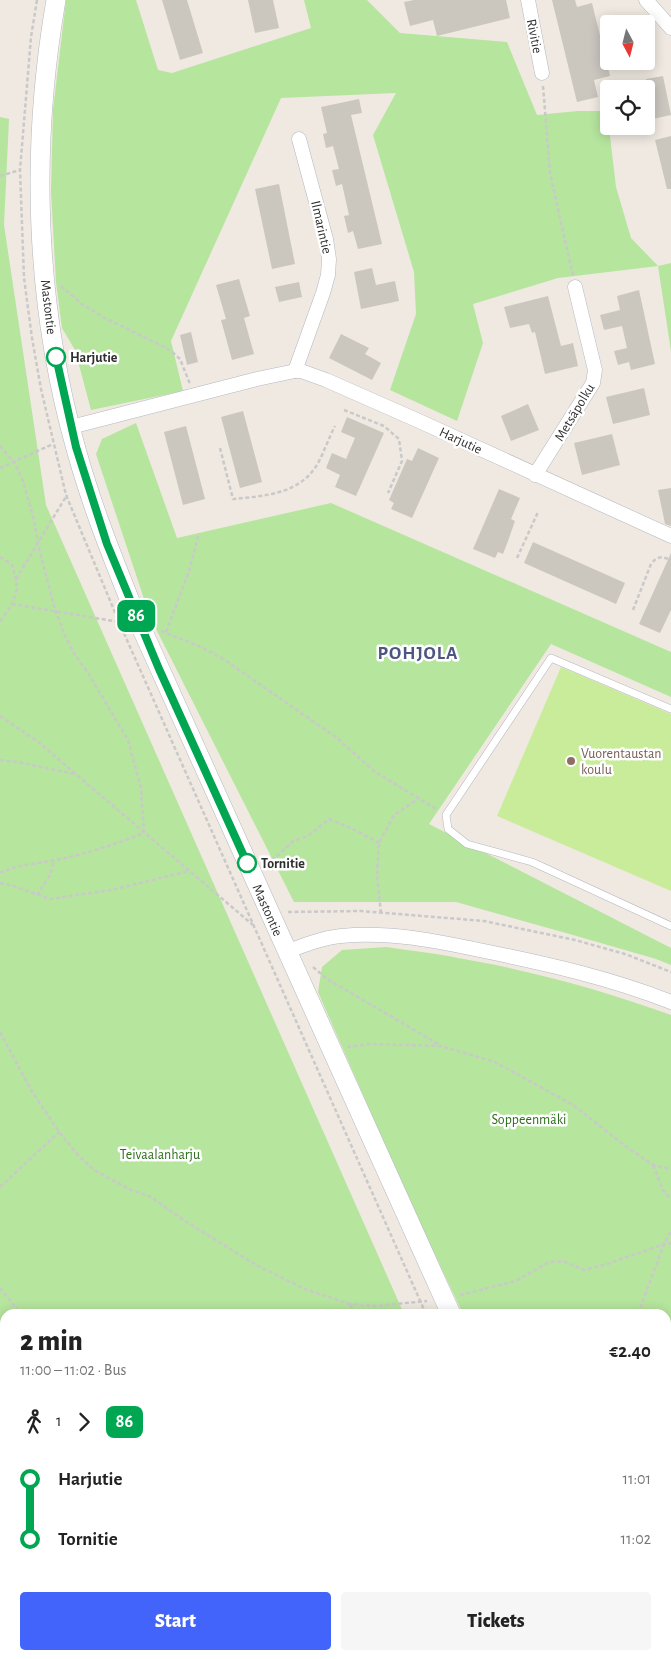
<!DOCTYPE html>
<meta charset="utf-8">
<style>
:root{--surface:#fff;--page:#f6f6f6;--text:#222;--muted:#767676;--accent:#4264fb}
body{margin:0;font-family:"Alegreya Sans",sans-serif;background:var(--page);color:var(--text);height:100vh;display:flex;flex-direction:column;font-size:19px;white-space:nowrap}
*{box-sizing:border-box;margin:0}
p{font-size:16px;color:var(--muted)}
.icon{flex:none;width:28px;height:28px;fill:none;stroke:currentColor;stroke-width:2;stroke-linecap:round;stroke-linejoin:round}
.map{position:relative;flex:1;overflow:hidden}
.sheet{position:absolute;left:0px;top:1309px;width:671px;height:351px;display:flex;flex-direction:column;background:var(--surface);border-radius:15px 15px 0 0;box-shadow:0 2px 12px #0003}
.sheet>*{flex:none}
.badge{padding:0 10px;border-radius:8px;font-size:18px;line-height:32px}
.needle{width:32px;rotate:173deg}
.buttons{position:absolute;left:600px;top:15px;display:grid;gap:10px}
.buttons a{display:grid;place-items:center;width:55px;height:55px;border-radius:5px;background:var(--surface);box-shadow:0 2px 12px #0003;font-size:25px}
.map>.badge{position:absolute;translate:-50% -50%;box-shadow:0 0 0 2px #fff}
.legs{display:flex;align-items:center;gap:8px;height:55px;padding:0 20px;font-size:16px}
.legs p{margin-inline-start:auto}
.head{display:flex;align-items:center;justify-content:space-between;height:85px;padding:0 20px}
h1{font-size:28px;font-weight:800;line-height:38px}
.button{display:flex;gap:10px;margin-top:auto;padding:10px 20px}
.button a{flex:1;height:58px;border-radius:5px;background:var(--accent);color:#fff;font-size:20px;font-weight:800;line-height:58px;text-align:center}
.button a+a{background:var(--page);color:var(--text)}
ul{padding:0 20px;list-style:none}
li{display:flex;align-items:center;gap:18px;height:60px;font-size:19px}
li i{display:grid;place-items:center;width:8px;height:100%;margin:0 6px;background:currentColor}
li i::after{content:'';width:12px;height:12px;margin:-6px;border:4px solid;border-radius:50%;background:var(--surface)}
li p{margin-inline-start:auto}
li:first-child i{background:linear-gradient(#0000 50%,currentColor 0)}
li:last-child i{background:linear-gradient(currentColor 50%,#0000 0)}
.map>svg:first-child{display:block}
</style>
<div class="map">
<svg width="671" height="1659" viewBox="0 0 671 1659">
<rect width="100%" height="100%" fill="#efe9e1"/>
<g fill="#b6e59e">
<path d="M66,0H136L158,70L172,73L311,28L304,0H367L400,33L507,42L537,115L578,111H607L616,187L631,238L658,266L671,263V351L658,266L558,278L473,304L483,343L457,421L390,390L416,314L414,272L373,135L396,93L281,98L171,341L183,391L91,410L75,350L62,328L56,282L51,191L53,110Z"/>
<path d="M0,117L9,119L4,225L46,505L404,1314H5V1655H559L561,1659H0Z"/>
<path d="M136,423L177,538L331,503L671,652V697L551,644L429,824L671,948V965L656,959L573,935L456,902H294L150,617L96,454L102,439Z"/>
<path d="M386,947C413,951 441,954 469,960C537,972 605,991 671,1015V1659H619L616,1655H666V1314H463L407,1195L318,992L322,967L342,950Z"/>
</g>
<path fill="#c9ec9a" d="M561,667L671,714V891L497,816Z"/>
<g fill="#cbc7bf">
<path d="M162,0H187L203,53L180,60Z"/>
<path d="M248,0H273L279,28L255,33Z"/>
<path d="M414,0H506L510,18L437,36L433,20L410,26L404,2Z"/>
<path d="M552,0H575L577,7L592,3L610,76L594,80L598,97L577,102Z"/>
<path d="M663,76L671,115L648,120L646,110V79Z"/>
<path d="M359,99L362,113L351,115L382,244L358,249L353,231L348,233L344,216L349,215L342,184L336,186L332,170L339,169L333,146L326,148L323,134L327,133L321,107Z"/>
<path d="M671,136V189H667L655,140Z"/>
<path d="M279,184L295,264L272,269L255,189Z"/>
<path d="M372,268L376,285L395,281L399,301L361,309L354,272Z"/>
<path d="M239,279L250,316L244,318L254,354L232,360L221,320L226,319L216,285Z"/>
<path d="M299,282L302,297L279,302L275,287Z"/>
<path d="M639,290L655,364L631,370L629,362L618,365L614,351L627,348L622,326L604,330L600,315L620,310L617,296Z"/>
<path d="M548,296L561,346L573,343L578,366L545,374L535,332L532,333L529,324L510,328L504,307Z"/>
<path d="M191,332L198,362L187,365L180,335Z"/>
<path d="M341,334L369,348L365,354L381,363L372,380L329,358Z"/>
<path d="M644,388L650,415L613,424L606,397Z"/>
<path d="M528,404L539,430L511,441L501,416Z"/>
<path d="M243,411L262,482L240,488L221,417Z"/>
<path d="M347,417L384,433L356,496L335,487L340,475L326,468L332,453L346,459L355,438L341,432Z"/>
<path d="M186,426L205,499L183,505L164,432Z"/>
<path d="M612,434L620,465L582,475L574,443Z"/>
<path d="M418,448L439,458L412,518L391,509L394,503L389,500L407,459L412,461Z"/>
<path d="M671,488V526L665,524L658,490Z"/>
<path d="M499,489L520,498L511,519L515,521L508,541L503,554L498,552L495,558L473,549Z"/>
<path d="M533,542L625,583L616,604L524,563Z"/>
<path d="M671,553V610L660,633L639,624Z"/>
</g>
<g fill="none" stroke-linecap="round" stroke-linejoin="round">
<defs>
<g id="lane">
<path d="M671,709L551,658L446,815L448,829L467,844L532,862L671,926"/>
<path d="M666,1574H671"/>
</g>
<g id="street">
<path d="M528,0L542,73"/>
<path d="M646,0L671,28"/>
<path d="M295,371L323,293L328,275L329,259L326,239L299,139"/>
<path d="M71,427L257,379L295,371H301L326,380L419,421L671,536"/>
<path d="M535,475L593,383L595,370L575,287"/>
<path d="M286,952C304,945 322,938 341,936C389,931 437,941 484,951C548,964 610,978 671,1002"/>
</g>
<g id="secondary">
<path d="M56,0C30,149 35,304 76,449C92,507 114,561 136,616L451,1314"/>
<path d="M608,1655L610,1659"/>
</g>
</defs>
<use href="#lane" stroke="#b4b7c1" stroke-width="8"/>
<use href="#street" stroke="#b4b7c1" stroke-width="15"/>
<use href="#secondary" stroke="#b4b7c1" stroke-width="20"/>
<g stroke="#c9c9c9" stroke-width="2.5" stroke-dasharray="4 2.5" stroke-linecap="butt">
<path d="M37,0L31,37L20,170L24,278L32,338L41,389L66,495L119,622L426,1314"/>
<path d="M543,86L550,173L573,276"/>
<path d="M0,176L20,170"/>
<path d="M61,286L82,304L101,316L170,350L180,359L190,384"/>
<path d="M344,410L384,426L399,439L402,461L388,493"/>
<path d="M0,446L13,461L22,478L34,520L38,544L55,610L65,636L75,655L88,673L128,740L141,788L144,833"/>
<path d="M220,448L233,499C262,496 296,495 315,468C323,456 328,439 335,426"/>
<path d="M0,468L53,444"/>
<path d="M0,557L12,565L16,579L17,589L12,604L0,622"/>
<path d="M517,558L538,512"/>
<path d="M16,579L67,495"/>
<path d="M12,604L119,622"/>
<path d="M633,610L651,564C657,556 662,556 671,560"/>
<path d="M161,631L201,647L225,660L337,738L375,772L438,810"/>
<path d="M166,632L189,571L199,533"/>
<path d="M0,716L37,741L253,925"/>
<path d="M0,760L17,762L75,774"/>
<path d="M266,864L276,857L293,841L308,836L329,819L357,831L379,843"/>
<path d="M0,873C18,864 37,864 56,860C86,854 115,844 144,833"/>
<path d="M0,883L14,886L50,899L111,890L189,871"/>
<path d="M37,895L50,875L54,861"/>
<path d="M288,912L361,911L484,921L575,940L625,954L671,972"/>
<path d="M381,913L377,876L379,843L394,815L418,799"/>
<path d="M313,967L327,979L440,1045"/>
<path d="M0,1032L31,1090L59,1132L76,1153L94,1170L131,1190L151,1197L185,1221L256,1265L307,1290L350,1304L375,1306L427,1301"/>
<path d="M347,1047L369,1044L441,1046L495,1062L573,1105L624,1145L653,1165L671,1169"/>
<path d="M653,1165L663,1190L671,1199"/>
<path d="M0,1187L59,1132"/>
<path d="M0,1288L21,1314"/>
<path d="M460,1295L516,1281L549,1262L563,1261L584,1270L607,1264L664,1244L671,1243"/>
<path d="M350,1304L355,1314"/>
<path d="M638,1314L664,1244L671,1231"/>
<path d="M666,1456L671,1453"/>
<path d="M0,1459L5,1467"/>
<path d="M134,1655L136,1659"/>
<path d="M178,1655L183,1659"/>
<path d="M378,1655L383,1659"/>
<path d="M586,1655L588,1659"/>
</g>
<use href="#lane" stroke="#fff" stroke-width="7"/>
<use href="#street" stroke="#fff" stroke-width="14"/>
<use href="#secondary" stroke="#fff" stroke-width="19"/>
</g>
<g fill="none" stroke-linecap="round" stroke-linejoin="round">
<defs>
<path id="line-1" d="M56,357L76,447L107,544L159,669L247,863"/>
</defs>
<use href="#line-1" stroke="#fff" stroke-width="11"/>
<use href="#line-1" stroke="#00a651" stroke-width="8"/>
</g>
<g fill="#fff" stroke="#00a651" stroke-width="2.5">
<circle cx="56" cy="357" r="9"/>
<circle cx="247" cy="863" r="9"/>
</g>
<circle fill="#8d6e63" stroke="#fff" stroke-width="2" cx="571" cy="761" r="5"/>
<g text-anchor="middle" stroke-width="5" stroke-linejoin="round" paint-order="stroke">
<g font-size="14" fill="#2e2e2e" stroke="#fff">
<text transform="translate(535 36) rotate(79)" y="5">Rivitie</text>
<text transform="translate(322 227) rotate(77)" y="5">Ilmarintie</text>
<text transform="translate(49 307) rotate(83)" y="5">Mastontie</text>
<text transform="translate(574 412) rotate(-59)" y="5">Metsäpolku</text>
<text transform="translate(461 440) rotate(25)" y="5">Harjutie</text>
<text transform="translate(268 910) rotate(66)" y="5">Mastontie</text>
</g>
<g font-size="14" font-weight="bold" fill="#2e2e2e" stroke="#fff" text-anchor="start">
<text x="70" y="362">Harjutie</text>
<text x="261" y="868">Tornitie</text>
</g>
<g font-size="14" fill="#785e54" stroke="#fff" text-anchor="start">
<text x="581" y="758">Vuorentaustan<tspan x="581" dy="16">koulu</tspan></text>
</g>
<g font-size="14" fill="#2c6e1b" stroke="#fff">
<text x="529" y="1124">Soppeenmäki</text>
<text x="160" y="1159">Teivaalanharju</text>
</g>
<g font-size="19" font-weight="bold" letter-spacing="1" fill="#4d5680" stroke="#fff">
<text x="418" y="659">POHJOLA</text>
</g>
</g>
</svg>
<div class="buttons">
<a><svg class="needle" viewBox="-14 -14 28 28"><path d="M0-13l5 13h-10z" fill="#e53935"/><path d="M0 13l5-13h-10z" fill="#767676"/></svg></a>
<a><svg class="icon" aria-label="locate" viewBox="0 0 24 24"><circle cx="12" cy="12" r="6"/><path d="M12 2v4M12 18v4M2 12h4M18 12h4"/></svg></a>
</div>
<b class="badge" style="left:136px;top:616px;background:#00a651;color:#fff">86</b>
<section class="sheet">
<div class="head"><div><h1>2 min</h1><p>11:00 – 11:02 · Bus</p></div><b>€2.40</b></div>
<div class="legs"><svg class="icon" aria-label="walk" viewBox="0 0 24 24"><circle cx="13" cy="4" r="2"/><path d="M13 8l-2 6 4 7M11 14l-3 7M7 12l3-4h3l4 4"/></svg>1<svg class="icon" aria-label="forward" viewBox="0 0 24 24"><path d="M9 5l7 7-7 7"/></svg><b class="badge" style="background:#00a651;color:#fff">86</b></div>
<ul>
<li><i style="color:#00a651"></i><b>Harjutie</b><p>11:01</p></li>
<li><i style="color:#00a651"></i><b>Tornitie</b><p>11:02</p></li>
</ul>
<div class="button"><a>Start</a><a>Tickets</a></div>
</section>
</div>
